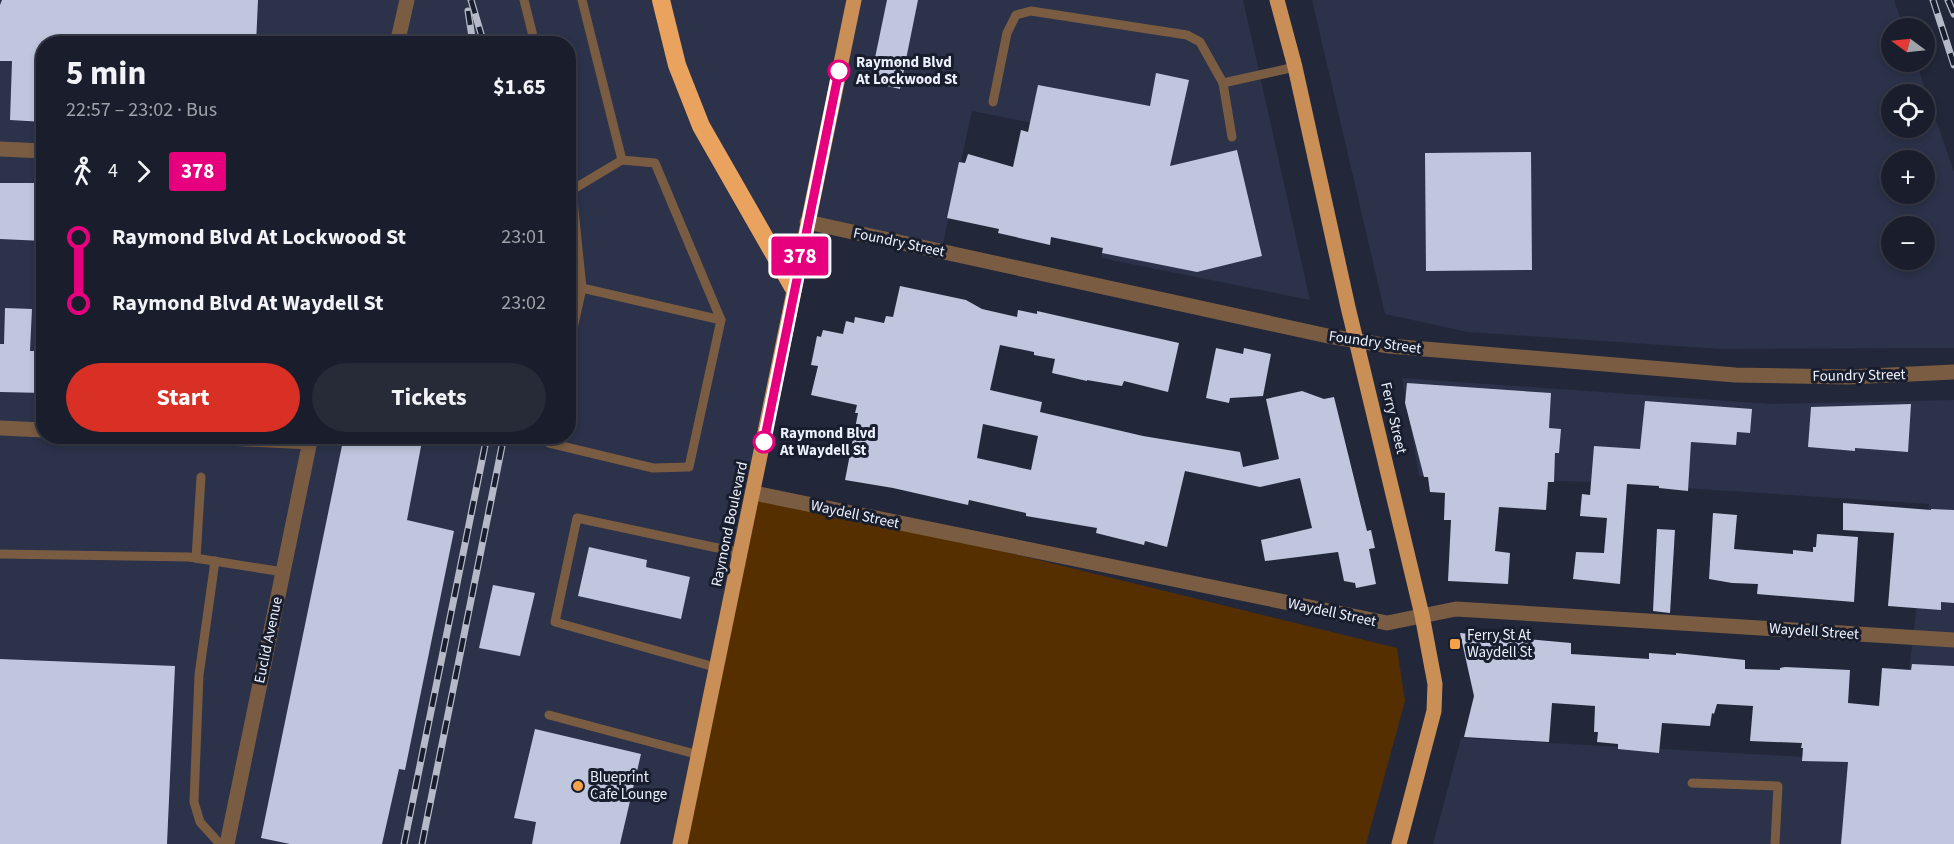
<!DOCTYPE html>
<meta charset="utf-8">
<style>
:root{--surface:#1a1d2b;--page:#272a37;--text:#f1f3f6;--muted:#9fa2a9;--line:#383b47;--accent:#d93025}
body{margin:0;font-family:"Source Sans 3",sans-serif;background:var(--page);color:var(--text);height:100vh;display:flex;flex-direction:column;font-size:22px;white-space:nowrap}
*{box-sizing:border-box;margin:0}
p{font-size:20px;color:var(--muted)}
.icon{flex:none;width:33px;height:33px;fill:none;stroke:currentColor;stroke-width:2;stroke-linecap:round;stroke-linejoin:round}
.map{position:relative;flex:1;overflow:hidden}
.details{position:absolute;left:36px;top:36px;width:540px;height:408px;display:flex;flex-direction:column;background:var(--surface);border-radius:24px;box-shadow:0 3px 9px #0003,0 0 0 2px var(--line)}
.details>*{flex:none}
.badge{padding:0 12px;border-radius:4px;font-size:21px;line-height:39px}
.needle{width:39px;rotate:285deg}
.fabs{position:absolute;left:1881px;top:18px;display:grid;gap:12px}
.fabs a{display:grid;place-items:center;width:54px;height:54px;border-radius:50%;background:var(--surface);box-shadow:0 3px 9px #0003,0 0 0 2px var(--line);font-size:30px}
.map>.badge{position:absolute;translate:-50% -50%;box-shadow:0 0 0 3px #fff}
.legs{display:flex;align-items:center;gap:9px;height:66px;padding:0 30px;font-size:20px}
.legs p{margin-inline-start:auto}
.headline{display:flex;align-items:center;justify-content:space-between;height:102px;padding:0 30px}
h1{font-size:33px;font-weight:700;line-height:45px}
.primary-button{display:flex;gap:12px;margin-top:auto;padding:12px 30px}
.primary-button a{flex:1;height:69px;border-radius:36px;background:var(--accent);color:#fff;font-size:24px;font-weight:700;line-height:69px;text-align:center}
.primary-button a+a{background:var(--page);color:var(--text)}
ul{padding:0 30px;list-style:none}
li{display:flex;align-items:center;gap:21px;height:66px;font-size:22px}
li i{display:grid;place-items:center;width:9px;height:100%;margin:0 8px;background:currentColor}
li i::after{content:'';width:15px;height:15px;margin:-8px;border:4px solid;border-radius:50%;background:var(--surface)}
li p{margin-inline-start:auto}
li:first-child i{background:linear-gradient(#0000 50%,currentColor 0)}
li:last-child i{background:linear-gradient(currentColor 50%,#0000 0)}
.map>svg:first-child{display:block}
</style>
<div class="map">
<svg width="1954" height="844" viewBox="0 0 1954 844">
<rect width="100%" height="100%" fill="#222739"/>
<g fill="#2b3249" fill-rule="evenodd">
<path d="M0,0H1243L1310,300L1101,258L1121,141L972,111L941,253L812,227L678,844H0ZM44,44H568V436H44Z"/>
<path d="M1312,0H1894L1904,28H1892V62H1916L1954,172V348L1721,349L1467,332L1385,314ZM1892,94H1924V128H1892ZM1892,160H1924V194H1892ZM1892,226H1924V260H1892Z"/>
<path d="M1402,378L1772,404L1954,400V844H1433L1461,738L1898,762L1929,504L1591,482L1419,476Z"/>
</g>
<path fill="#562f00" d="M758,491L1397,648L1405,701L1366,844H678Z"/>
<g fill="#bfc6dd" fill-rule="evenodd">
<path d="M2,0H258L256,44H44V122L10,120L12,61H0V5Z"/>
<path d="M887,0H918L900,89L870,82Z"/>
<path d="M1156,73L1189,80L1170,166L1237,150L1262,256L1197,272L1102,253L1103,248L1051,237L1050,245L998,233L999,229L947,218L959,162L965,163L968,154L1013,167L1021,130L1028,132L1038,85L1150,106Z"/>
<path d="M1531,152L1532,270L1426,271L1425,153Z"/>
<path d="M0,183H36L35,202L44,203V241L0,239Z"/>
<path d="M900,286L966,300L982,309L1017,317L1018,310L1037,314V311L1179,343L1168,392L1124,381L1122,386L1087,380V381L1052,373L1055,359L1034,355V352L1000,345L990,390L1042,402L1040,412L1143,436L1240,452L1243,467L1279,459L1266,399L1302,391L1324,399L1334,397L1367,531L1371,530L1375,548L1369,549L1376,584L1356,588L1355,583L1344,581L1338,552L1265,561L1261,540L1312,528L1300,478L1260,487L1185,471L1167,547L1145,541L1144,545L1096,533L1097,528L1026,516V513L969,500L968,505L893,488L845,480L858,413H855L857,405L811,395L818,366L811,365L817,336L821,337L823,330L843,334L846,321L854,323L855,317L884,323L886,316L893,317ZM983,424L1038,436L1031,470L977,458Z"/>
<path d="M5,308L32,309L30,351H44V393L0,392V344H4Z"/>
<path d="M1216,348L1243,354L1244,348L1271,354L1263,396L1230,398L1229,403L1206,398Z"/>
<path d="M1407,383L1551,393L1549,428L1561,429L1559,453H1555L1554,482H1548L1546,510L1499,507L1495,551L1510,553L1508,584L1448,581L1451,520H1444L1445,493L1430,492L1428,477H1424L1405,403Z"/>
<path d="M1645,401L1752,409L1750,433L1737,432L1736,445L1691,442L1688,491L1659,488V486L1627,484L1620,584L1573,579L1576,552L1604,553L1607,518L1580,516L1582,494L1590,495L1594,446L1640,449Z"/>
<path d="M1911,404L1908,452L1855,448V451L1808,447L1811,407Z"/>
<path d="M344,436H423L407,520L454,531L405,770L399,769L382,844H290L261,838Z"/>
<path d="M1843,503L1931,510V509L1954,510V603L1941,602V610L1888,606L1894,533L1843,530Z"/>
<path d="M1713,513L1737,515L1734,549L1793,554V550L1813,552V547H1816L1817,534L1858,537L1854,602L1757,594L1758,584L1732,583L1709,579Z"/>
<path d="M1657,529L1675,530L1670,613L1653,611Z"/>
<path d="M589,547L647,560L646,567L690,577L681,619L578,596Z"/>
<path d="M493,585L535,593L520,656L479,648Z"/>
<path d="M1460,633L1571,643V654L1649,659V653L1676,655V653L1745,660V669L1780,670V668L1785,667L1850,670L1848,703L1879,706L1882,668L1911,670L1912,664L1954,666V844H1841L1848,762L1802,761L1803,748H1801L1802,743L1750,741L1753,706L1717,704L1714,714L1712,713L1710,726L1662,723L1659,753L1618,749V744L1597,742L1598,732H1594L1595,706L1552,703L1549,742L1464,737L1474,696Z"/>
<path d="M0,659L175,666L167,844H0Z"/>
<path d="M535,729L641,754L620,844H532L536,822L514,818Z"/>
</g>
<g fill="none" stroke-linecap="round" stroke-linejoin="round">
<g stroke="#795c42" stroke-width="9">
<path d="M524,0L535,44"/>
<path d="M1223,83L1232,137"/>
<path d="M993,102L1007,33L1016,15L1031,11L1187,35L1200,42L1223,83L1295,67"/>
<path d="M568,178L572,190L582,288L568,351"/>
<path d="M572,190L622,160"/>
<path d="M582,288L721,320"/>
<path d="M550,436L549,443L653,468L689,467L721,320L655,163L622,160L582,0"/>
<path d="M0,554L189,557L283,572"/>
<path d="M196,558L201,477"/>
<path d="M215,561L199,675L194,802L200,822L220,844"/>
<path d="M718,668L555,622L577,518L741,553"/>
<path d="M549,715L699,755"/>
<path d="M1692,783L1778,786L1775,844"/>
</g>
<g stroke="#795c42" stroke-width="15">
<path d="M397,44L407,0"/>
<path d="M0,149L44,151"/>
<path d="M807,222L1328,336L1389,346L1735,375L1848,377L1954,372"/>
<path d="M0,428L44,430"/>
<path d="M186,436L310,442"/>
<path d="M754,493L1387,623L1456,609L1954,640"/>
<path d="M227,844L311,436"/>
</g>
<g stroke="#ca8f57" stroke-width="15">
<path d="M1277,0L1295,67L1348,307L1422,615L1435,684L1434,711L1399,844"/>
<path d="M680,844C740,563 794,281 854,0"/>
</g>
<path stroke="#eaa35e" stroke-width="18" d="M661,0L677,65L701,126L793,287"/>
<defs>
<g id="rail">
<path d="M471,0L484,44"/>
<path d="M1933,0L1954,65"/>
<path d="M1948,0L1954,14"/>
<path d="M468,11L473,44"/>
<path d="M404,844L487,436"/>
<path d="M422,844L504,436"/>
</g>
</defs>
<use href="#rail" stroke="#b6bac8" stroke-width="7"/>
<use href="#rail" stroke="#191e2e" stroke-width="4.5" stroke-dasharray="14" stroke-linecap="butt"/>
</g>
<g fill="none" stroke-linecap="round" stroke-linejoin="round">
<defs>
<path id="line-1" d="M764,442L839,71"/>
</defs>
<use href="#line-1" stroke="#fff" stroke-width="14"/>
<use href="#line-1" stroke="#e6007e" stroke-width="9"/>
</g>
<g fill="#fff" stroke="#e6007e" stroke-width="3">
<circle cx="839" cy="71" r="10"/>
<circle cx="764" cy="442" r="10"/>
</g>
<g fill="#f7a149" stroke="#191e2e" stroke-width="2">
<rect x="1449" y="638" width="12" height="12" rx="3"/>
<circle cx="578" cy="786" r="6"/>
</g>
<g text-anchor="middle" stroke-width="6" stroke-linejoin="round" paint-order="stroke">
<g font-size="15" font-weight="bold" fill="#edf1fd" stroke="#191e2e" text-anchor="start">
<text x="856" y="67">Raymond Blvd<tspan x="856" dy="17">At Lockwood St</tspan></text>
<text x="780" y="438">Raymond Blvd<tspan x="780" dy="17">At Waydell St</tspan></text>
</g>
<g font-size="15" fill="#edf1fd" stroke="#191e2e">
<text transform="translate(899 242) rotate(12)" y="5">Foundry Street</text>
<text transform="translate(1375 342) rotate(8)" y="5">Foundry Street</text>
<text transform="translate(1859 375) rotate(-1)" y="5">Foundry Street</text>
<text transform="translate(1394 418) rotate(77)" y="5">Ferry Street</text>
<text transform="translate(855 514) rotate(12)" y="5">Waydell Street</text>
<text transform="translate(729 524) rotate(-78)" y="5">Raymond Boulevard</text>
<text transform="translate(1332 612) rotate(12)" y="5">Waydell Street</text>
<text transform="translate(1814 631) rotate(4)" y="5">Waydell Street</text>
<text transform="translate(268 640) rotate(-78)" y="5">Euclid Avenue</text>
</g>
<g font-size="15" fill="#edf1fd" stroke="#191e2e" text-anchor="start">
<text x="1467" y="640">Ferry St At<tspan x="1467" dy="17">Waydell St</tspan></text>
<text x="590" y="782">Blueprint<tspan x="590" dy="17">Cafe Lounge</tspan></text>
</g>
</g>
</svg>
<div class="fabs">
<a><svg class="needle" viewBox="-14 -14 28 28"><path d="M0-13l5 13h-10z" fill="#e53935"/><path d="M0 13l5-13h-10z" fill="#9fa2a9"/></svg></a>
<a><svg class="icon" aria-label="locate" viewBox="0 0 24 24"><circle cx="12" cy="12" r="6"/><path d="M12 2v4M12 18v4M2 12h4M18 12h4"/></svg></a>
<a>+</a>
<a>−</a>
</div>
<b class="badge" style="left:800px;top:256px;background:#e6007e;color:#fff">378</b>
<section class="details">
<div class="headline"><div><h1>5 min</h1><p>22:57 – 23:02 · Bus</p></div><b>$1.65</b></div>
<div class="legs"><svg class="icon" aria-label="walk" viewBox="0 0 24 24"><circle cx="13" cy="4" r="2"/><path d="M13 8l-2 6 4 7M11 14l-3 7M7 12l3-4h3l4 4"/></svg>4<svg class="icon" aria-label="forward" viewBox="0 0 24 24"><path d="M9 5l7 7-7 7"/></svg><b class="badge" style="background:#e6007e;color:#fff">378</b></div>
<ul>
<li><i style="color:#e6007e"></i><b>Raymond Blvd At Lockwood St</b><p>23:01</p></li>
<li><i style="color:#e6007e"></i><b>Raymond Blvd At Waydell St</b><p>23:02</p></li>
</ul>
<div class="primary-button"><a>Start</a><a>Tickets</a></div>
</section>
</div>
